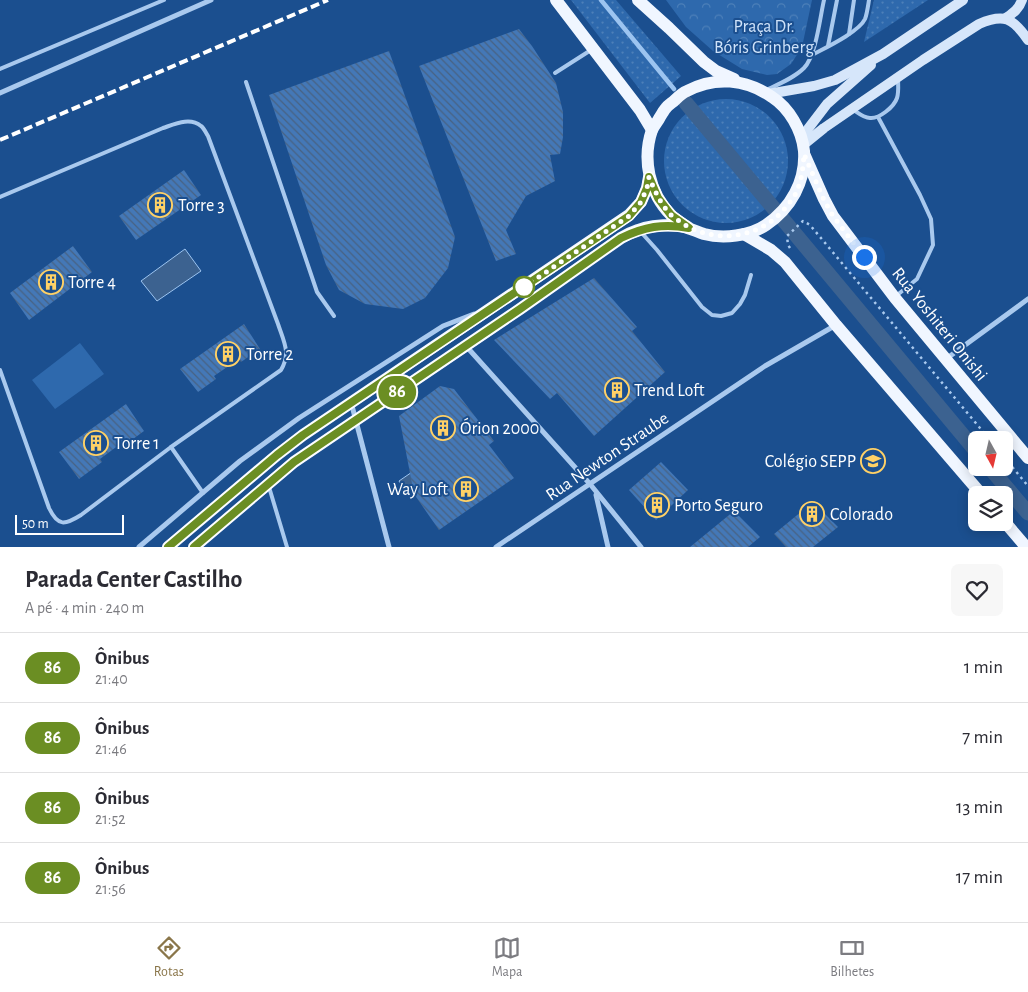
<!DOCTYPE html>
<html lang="pt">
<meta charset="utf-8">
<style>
:root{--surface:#fff;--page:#f7f7f7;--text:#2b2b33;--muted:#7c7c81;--line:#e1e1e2;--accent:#8a764a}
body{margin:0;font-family:"Alegreya Sans",sans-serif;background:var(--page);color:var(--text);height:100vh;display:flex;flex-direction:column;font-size:19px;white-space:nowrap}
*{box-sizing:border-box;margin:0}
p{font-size:16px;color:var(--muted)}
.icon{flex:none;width:28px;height:28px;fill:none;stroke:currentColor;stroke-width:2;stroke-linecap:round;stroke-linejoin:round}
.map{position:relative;height:547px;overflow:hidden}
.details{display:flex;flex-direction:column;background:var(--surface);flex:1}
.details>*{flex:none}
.badge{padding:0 10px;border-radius:16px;font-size:18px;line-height:32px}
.needle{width:32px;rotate:172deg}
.fabs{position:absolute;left:968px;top:431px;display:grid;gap:10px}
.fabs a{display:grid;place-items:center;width:45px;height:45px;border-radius:8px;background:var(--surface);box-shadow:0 2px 12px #0003;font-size:25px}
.scale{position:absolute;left:15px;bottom:12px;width:109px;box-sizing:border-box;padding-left:5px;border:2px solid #fff;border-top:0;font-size:14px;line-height:18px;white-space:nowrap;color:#fff;-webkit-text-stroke:4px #1b4f8f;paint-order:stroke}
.you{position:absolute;width:25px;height:25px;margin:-12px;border:4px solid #fff;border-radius:50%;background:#1a73e8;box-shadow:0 0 0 8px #1a73e833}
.map>.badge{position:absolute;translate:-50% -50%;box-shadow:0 0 0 2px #fff}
.round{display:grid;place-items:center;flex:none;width:52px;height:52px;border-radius:8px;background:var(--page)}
.summary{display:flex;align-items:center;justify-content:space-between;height:85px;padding:0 25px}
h1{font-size:24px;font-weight:700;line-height:38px}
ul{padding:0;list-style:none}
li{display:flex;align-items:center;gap:15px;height:70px;padding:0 25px;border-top:1px solid var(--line)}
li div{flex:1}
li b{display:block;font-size:19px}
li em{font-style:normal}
li .badge{min-width:55px;font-weight:700;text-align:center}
.tabs{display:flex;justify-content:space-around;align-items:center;height:70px;border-top:1px solid var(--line);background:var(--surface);font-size:14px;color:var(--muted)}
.tabs a{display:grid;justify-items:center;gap:2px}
.tabs .on{color:var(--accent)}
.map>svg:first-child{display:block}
</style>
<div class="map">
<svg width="1028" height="547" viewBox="0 0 1028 547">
<defs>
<pattern id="grass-dots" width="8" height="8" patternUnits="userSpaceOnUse" patternTransform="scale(1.25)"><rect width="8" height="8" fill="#2e69ad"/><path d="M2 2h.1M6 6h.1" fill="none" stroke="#4d80b9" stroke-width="1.8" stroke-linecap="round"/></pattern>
<pattern id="forest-crowns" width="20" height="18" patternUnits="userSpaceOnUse" patternTransform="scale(1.25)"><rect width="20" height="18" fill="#2e69ad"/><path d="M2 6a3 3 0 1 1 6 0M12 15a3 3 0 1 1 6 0" fill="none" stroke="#4d80b9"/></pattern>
<pattern id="building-back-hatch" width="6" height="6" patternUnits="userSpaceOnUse" patternTransform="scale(1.25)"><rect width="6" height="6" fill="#4478b7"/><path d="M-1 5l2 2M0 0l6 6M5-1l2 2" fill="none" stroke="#486282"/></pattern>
</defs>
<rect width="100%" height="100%" fill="#1b4f8f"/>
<g fill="url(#grass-dots)">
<path d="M571,0H616L681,76L650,103Z"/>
<path d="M874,0H928L864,42Z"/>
<circle cx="726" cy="161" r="62"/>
</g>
<path fill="url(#forest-crowns)" d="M666,0H812L802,47L791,64L777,74L767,75L742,69L713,51L686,27Z"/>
<path fill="#2e69ad" d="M80,343L104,374L55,409L32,380Z"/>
<g fill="#3c6290" stroke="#9cc4f0">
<path d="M185,249L201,271L157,301L141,281Z"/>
<path d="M415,470L421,480L405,491L399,481Z"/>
</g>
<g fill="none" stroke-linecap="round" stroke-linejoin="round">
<path stroke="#9cc4f0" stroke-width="4.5" d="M601,0L674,89"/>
<g stroke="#3c6290" stroke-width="15">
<path d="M686,103L976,451"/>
<path d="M990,468L1028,513"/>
</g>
</g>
<g fill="url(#building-back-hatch)">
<path d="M519,29L532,46L556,83L563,112V137L560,154L550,155L555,181L526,196L506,230L516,254L496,261L419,66Z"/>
<path d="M389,51L455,237L448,268L425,298L403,309L365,304L339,290L326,265L269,95Z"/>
<path d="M184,170L201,195L136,240L119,216Z"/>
<path d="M73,246L92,272L29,320L10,293Z"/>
<path d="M594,278L637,327L632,331L665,372L594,436L557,393L550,399L494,340Z"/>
<path d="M244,324L260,349L241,362L239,359L214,376L216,379L198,392L180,369Z"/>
<path d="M440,386L454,389L494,441L489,445L514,478L439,530L414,494L399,416Z"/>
<path d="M126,404L144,431L125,445L123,442L100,459L102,462L79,479L59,452Z"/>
<path d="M661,462L688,490L656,520L629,490Z"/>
<path d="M813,502L838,527L813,547H786L774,534Z"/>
<path d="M734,511L760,537L748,547H690Z"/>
</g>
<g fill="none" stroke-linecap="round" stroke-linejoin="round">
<g stroke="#a9c9ee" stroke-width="2.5" stroke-dasharray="2.5 4" stroke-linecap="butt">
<path d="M790,248L788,245L787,236L803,221L810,225L990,440"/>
<path d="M1004,457L1028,486"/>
</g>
<g stroke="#a9c9ee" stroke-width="4">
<path d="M849,34L854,0"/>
<path d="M828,46L837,0"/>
<path d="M812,55C825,48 859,32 865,19C867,14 868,6 869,0"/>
<path d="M0,69L164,0"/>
<path d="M555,73L591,50"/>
<path d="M246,82L317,292L334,316"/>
<path d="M766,90C779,84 794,78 804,68C816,56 820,17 824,0"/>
<path d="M852,109C857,112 863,118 870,118C879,119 894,107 897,98C899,92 898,85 898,78"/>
<path d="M878,117L920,195L931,219L933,245L917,279L896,296"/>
<path d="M0,197L163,128C175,124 190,117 201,126C204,128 206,133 208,136L278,324C284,342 291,353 281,370L171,447L81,515C65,525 58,527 49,508L0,370"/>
<path d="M640,231L657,250L702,307L712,315L721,316L732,313L740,304L745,295L751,275"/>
<path d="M171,447L203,493"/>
<path d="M269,487L287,547"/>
</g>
<g stroke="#a9c9ee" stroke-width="5">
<path d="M0,93L211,0"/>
<path d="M466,346L590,484L641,547"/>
<path d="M946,359L1028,299"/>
<path d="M351,402L389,547"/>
<path d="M596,495L608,547"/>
<path d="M139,547L240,461L299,418L443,326L474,314"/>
<path d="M496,547L765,366L836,325"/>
</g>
<g stroke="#d6e6fa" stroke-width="10">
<path d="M1006,18C1013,13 1019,9 1022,0"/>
<path d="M768,94L814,86L835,80L883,54L963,0"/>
<path d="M801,138L827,104L871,65"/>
<path d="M803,145L824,128L923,60L979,24C1004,13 1013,18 1028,40"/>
</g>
<g stroke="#f0f6ff" stroke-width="12">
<path d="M556,0L640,110L652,130"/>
<path d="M638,0L669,28L704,62L716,71L734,79"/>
<path d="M805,156L824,199L833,216L895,298L1028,458"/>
<path d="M744,234L771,250L785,262L836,325L982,495"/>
<path d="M1004,521L1026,547"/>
<path d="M168,547L277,455L303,435L629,215L641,202L647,188L649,177"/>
<path d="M194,547L294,462L520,309L621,238C626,235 632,232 638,230C648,226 665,225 675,225C686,226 695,231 704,234C723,239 750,236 766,225C791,208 806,181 804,151C802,130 789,108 772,97C746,79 715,76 687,91C682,93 678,97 675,100C672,103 668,105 666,108C664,110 662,114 660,117C658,121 654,126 652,130C642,159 649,193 671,215C676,220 683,224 689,228"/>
</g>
<path stroke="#fff" stroke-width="4" stroke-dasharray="9 4" stroke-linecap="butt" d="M0,140L328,0"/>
</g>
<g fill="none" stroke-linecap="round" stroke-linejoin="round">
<defs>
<path id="line" d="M168,547L277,455L303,435L629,216L641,202L647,188L649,177L658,198L671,215L689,228C663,223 644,227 621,238L520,309L294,462L194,547"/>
</defs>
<use href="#line" stroke="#fff" stroke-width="11"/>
<use href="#line" stroke="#6b8e23" stroke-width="8"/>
<path stroke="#fff" stroke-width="5" stroke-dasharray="0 9" d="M524,287L629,216L641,202L647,188L649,177C655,191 660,203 670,214C673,217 678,220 682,223C715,245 762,238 786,207C789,203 793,199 795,195C802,181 803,168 804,154L824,200L833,216L864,257"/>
</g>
<defs>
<symbol id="building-ring" viewBox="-11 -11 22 22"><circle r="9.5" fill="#1b4f8f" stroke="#ffd166" stroke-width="1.5"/><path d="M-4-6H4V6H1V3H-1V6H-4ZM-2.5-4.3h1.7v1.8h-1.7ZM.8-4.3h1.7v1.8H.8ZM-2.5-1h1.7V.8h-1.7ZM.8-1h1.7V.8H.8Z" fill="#ffd166"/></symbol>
<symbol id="school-ring" viewBox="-11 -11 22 22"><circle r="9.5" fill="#1b4f8f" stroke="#ffd166" stroke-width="1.5"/><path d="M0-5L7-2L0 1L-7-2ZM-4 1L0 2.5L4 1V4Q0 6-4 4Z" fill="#ffd166"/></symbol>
</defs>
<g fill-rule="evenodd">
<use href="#building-ring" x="146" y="191" width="28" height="28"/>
<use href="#building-ring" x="37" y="268" width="28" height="28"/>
<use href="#building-ring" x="214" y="340" width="28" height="28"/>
<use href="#building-ring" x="603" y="376" width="28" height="28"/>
<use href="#building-ring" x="429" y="414" width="28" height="28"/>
<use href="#building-ring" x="82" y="429" width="28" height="28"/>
<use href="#school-ring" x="859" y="447" width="28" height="28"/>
<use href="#building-ring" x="452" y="475" width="28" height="28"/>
<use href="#building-ring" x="643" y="491" width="28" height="28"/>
<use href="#building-ring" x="798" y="500" width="28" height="28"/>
</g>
<circle fill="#fff" stroke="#6b8e23" stroke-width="2.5" cx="524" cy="287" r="10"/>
<g text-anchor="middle" stroke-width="4" stroke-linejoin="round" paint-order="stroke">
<g font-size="18" fill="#cfe3fa" stroke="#1b4f8f">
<text x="764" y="32">Praça Dr.<tspan x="764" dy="21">Bóris Grinberg</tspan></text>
</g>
<g font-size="18" fill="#fff" stroke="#1b4f8f" text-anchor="start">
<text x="178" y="211">Torre 3</text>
<text x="68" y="288">Torre 4</text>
<text x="246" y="360">Torre 2</text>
<text x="634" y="396">Trend Loft</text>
<text x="460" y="434">Órion 2000</text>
<text x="114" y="449">Torre 1</text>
<text x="856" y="467" text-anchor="end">Colégio SEPP</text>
<text x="448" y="495" text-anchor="end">Way Loft</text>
<text x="674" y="511">Porto Seguro</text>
<text x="830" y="520">Colorado</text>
</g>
<g font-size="18" fill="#fff" stroke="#1b4f8f">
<text transform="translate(940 324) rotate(51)" y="6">Rua Yoshiteri Onishi</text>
<text transform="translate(607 456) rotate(-34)" y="6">Rua Newton Straube</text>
</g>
</g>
</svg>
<div class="fabs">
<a><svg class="needle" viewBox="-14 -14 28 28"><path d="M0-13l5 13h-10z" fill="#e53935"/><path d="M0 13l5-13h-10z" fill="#7c7c81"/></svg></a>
<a><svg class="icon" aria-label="layers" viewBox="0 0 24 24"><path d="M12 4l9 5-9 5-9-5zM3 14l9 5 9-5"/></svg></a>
</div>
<div class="scale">50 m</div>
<div class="you" style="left:864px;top:257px"></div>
<b class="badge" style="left:397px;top:392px;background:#6b8e23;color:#fff">86</b>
</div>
<section class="details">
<div class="summary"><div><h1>Parada Center Castilho</h1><p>A pé · 4 min · 240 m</p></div><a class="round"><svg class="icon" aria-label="heart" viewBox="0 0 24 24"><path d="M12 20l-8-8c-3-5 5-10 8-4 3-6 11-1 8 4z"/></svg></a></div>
<ul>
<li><span class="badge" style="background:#6b8e23;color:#fff">86</span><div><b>Ônibus</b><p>21:40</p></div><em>1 min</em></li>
<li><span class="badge" style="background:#6b8e23;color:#fff">86</span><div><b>Ônibus</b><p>21:46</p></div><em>7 min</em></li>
<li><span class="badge" style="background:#6b8e23;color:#fff">86</span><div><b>Ônibus</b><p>21:52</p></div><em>13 min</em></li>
<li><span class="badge" style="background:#6b8e23;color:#fff">86</span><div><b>Ônibus</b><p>21:56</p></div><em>17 min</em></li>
</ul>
</section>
<nav class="tabs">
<a class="on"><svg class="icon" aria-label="directions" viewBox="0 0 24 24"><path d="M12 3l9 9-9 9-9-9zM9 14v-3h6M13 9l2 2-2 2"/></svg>Rotas</a>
<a><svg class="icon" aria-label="map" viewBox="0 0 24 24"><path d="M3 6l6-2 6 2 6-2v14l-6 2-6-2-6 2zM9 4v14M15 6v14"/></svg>Mapa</a>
<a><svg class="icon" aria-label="tickets" viewBox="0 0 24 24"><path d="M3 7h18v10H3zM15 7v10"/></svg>Bilhetes</a>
</nav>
